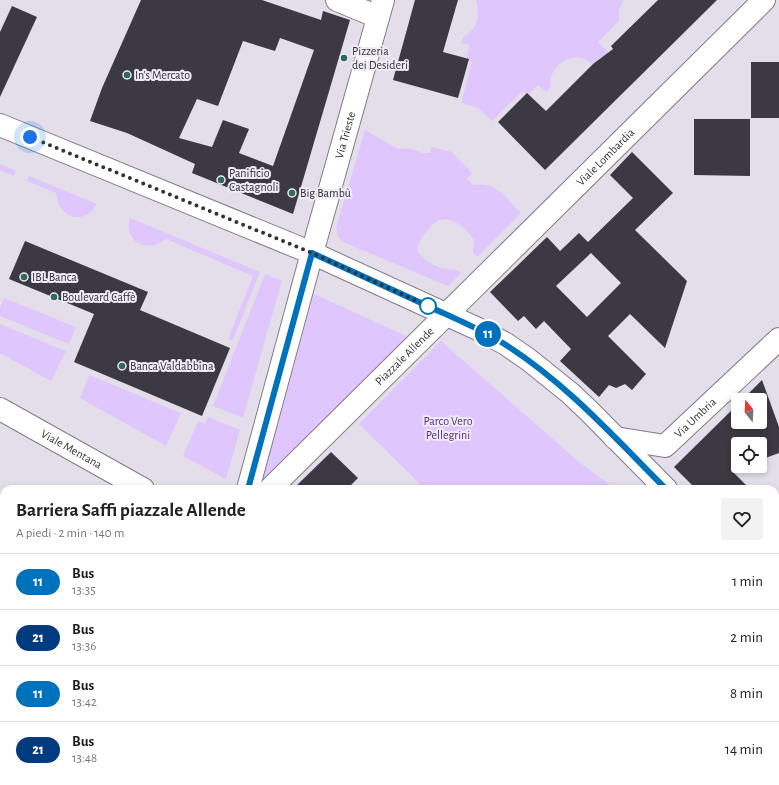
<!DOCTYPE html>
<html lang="it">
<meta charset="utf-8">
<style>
:root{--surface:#fff;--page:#f2f2f2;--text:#202124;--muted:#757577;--line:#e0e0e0}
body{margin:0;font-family:"Alegreya Sans",sans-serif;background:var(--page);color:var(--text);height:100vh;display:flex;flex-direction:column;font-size:15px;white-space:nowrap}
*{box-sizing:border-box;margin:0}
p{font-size:13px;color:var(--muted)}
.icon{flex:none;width:22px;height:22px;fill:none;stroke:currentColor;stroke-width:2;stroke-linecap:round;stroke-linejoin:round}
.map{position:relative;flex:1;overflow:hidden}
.side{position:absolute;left:0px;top:485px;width:779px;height:300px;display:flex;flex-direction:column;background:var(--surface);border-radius:12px 12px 0 0;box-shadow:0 2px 6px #0003}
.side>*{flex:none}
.badge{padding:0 8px;border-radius:13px;font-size:14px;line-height:26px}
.needle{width:26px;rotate:342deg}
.buttons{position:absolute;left:731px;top:393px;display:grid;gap:8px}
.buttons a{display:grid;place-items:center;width:36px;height:36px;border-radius:4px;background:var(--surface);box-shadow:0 2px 6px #0003;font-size:20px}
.you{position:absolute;width:20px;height:20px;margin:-10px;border:3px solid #fff;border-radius:50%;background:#1a73e8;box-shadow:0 0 0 6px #1a73e833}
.map>.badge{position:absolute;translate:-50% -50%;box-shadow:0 0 0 2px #fff}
.round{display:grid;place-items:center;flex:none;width:42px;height:42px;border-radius:4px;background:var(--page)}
.summary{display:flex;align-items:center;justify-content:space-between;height:68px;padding:0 16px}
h1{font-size:19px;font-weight:600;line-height:30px}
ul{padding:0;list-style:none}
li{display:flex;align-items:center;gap:12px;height:56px;padding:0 16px;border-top:1px solid var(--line)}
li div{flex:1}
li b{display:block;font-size:15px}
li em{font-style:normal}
li .badge{min-width:44px;font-weight:700;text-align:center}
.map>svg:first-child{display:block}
</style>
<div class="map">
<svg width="779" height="785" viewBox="0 0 779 785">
<rect width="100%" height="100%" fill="#e3deea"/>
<g fill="#d7cfe2">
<path d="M157,781H347L353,785H163Z"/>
<path d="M393,781H415L419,785H389Z"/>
</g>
<g fill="#dfc7fe">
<path d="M476,0H624L619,10V21L598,42L631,76C619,72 606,69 595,65C590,63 586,59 581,58C562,56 549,70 550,88L546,92L538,85L529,94L527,93L526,94L523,91L492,121L478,108L461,103L472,62L468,61L469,59L466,58L470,45L461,43C464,34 466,36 471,31C479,22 479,11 476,0Z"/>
<path d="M365,130L398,149L409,148L423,153H430L432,147L452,152L472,173L467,179L473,185C497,181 506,198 521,213L477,257L473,252L474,240C468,231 453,216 441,220C435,221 430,227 426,232C422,238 417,244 418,252C423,260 436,267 446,269C452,270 456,268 461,273L448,286L345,243L338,237L336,228Z"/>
<path d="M0,164L16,171L14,176L0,170Z"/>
<path d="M29,176L97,204C85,226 58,219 56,193L27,181Z"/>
<path d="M130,218L260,272L233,340L228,339L253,276L166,239C148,254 123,242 130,218Z"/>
<path d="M265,274L282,281L243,418L213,406Z"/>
<path d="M314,294L408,337L264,478L263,477Z"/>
<path d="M4,298L76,327L69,344L0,316V308Z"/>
<path d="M0,324L66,351L51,381L0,353Z"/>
<path d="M441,341L578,461L615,489H425L359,424Z"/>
<path d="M89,375L181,413L166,446L80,398Z"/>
<path d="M208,417L240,430L226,479L183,456L198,421L205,424Z"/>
</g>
<g fill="#3d3943" fill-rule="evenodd">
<path d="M141,0H262L321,20L323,11L350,20L293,214L192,173L195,164L127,133L90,121L102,88ZM280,38L314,50L273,166L239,153L249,129L223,120L212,147L179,138L197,99L218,106L243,41L275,51Z"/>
<path d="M415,0H458L443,52L469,59L458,98L393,80Z"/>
<path d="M658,0H717L545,170L498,122L527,93L546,111L593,64L613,49L611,46Z"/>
<path d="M12,6L37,17L0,97V32Z"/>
<rect x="751" y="62" width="28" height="56"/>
<path d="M694,119H750V176L694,175Z"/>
<path d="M632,152L673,193L635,230L687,281L665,348L630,314L608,336L646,374L632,390L625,384L616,388L609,385L599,397L560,361L571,349L544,321L536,329L524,316L518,321L490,292L547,237L560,251L579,233L588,242L633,198L610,175ZM591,253L621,283L587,317L556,286Z"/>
<path d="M25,241L148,292L140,310L230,348L202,416L74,362L94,314L9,279Z"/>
<path d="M762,380L779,427V453L760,460V444H738V466H745L732,471L750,489H696L674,467L738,404V422H760V400H742Z"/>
<path d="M331,452L358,478L347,489H293Z"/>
</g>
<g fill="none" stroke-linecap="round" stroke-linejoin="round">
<defs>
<g id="minor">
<path d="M337,0L378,17"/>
<path id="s1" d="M615,438L665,446L779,339"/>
<path id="s2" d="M248,489L312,253L383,0"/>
<path id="s3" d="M270,489L764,0"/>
<path d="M0,735L4,737"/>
<path d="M84,781L91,785"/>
</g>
<g id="major">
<path d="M0,125L312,253L478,329L506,344L529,360L570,393L589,411L666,489"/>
<path id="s4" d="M0,409L143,489"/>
<path d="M775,619L779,627"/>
<path d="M470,781L474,785"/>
</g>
</defs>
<use href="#minor" stroke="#817c87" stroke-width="24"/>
<use href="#major" stroke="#817c87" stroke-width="24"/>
<use href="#minor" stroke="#fff" stroke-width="22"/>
<use href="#major" stroke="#fff" stroke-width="22"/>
</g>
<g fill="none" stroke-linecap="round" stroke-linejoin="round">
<defs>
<path id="line" d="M248,489L312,253C351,271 391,289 430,307C456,319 483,330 506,345C567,384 615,438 666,489"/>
</defs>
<use href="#line" stroke="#fff" stroke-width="9"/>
<use href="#line" stroke="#0072bc" stroke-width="6"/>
<path stroke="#343237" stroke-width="4" stroke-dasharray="0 7.2" d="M30,137L312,253L434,309L428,306"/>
</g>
<g fill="#2e6a54" stroke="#f0ebf8" stroke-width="1.5">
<circle cx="344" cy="58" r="4"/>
<circle cx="127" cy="75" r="4"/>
<circle cx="221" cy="180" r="4"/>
<circle cx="292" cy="193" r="4"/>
<circle cx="24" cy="277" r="4"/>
<circle cx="54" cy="297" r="4"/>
<circle cx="122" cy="366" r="4"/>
</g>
<circle fill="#fff" stroke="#0072bc" stroke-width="2" cx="428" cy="306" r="8"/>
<g text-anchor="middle" stroke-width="4" stroke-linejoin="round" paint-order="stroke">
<g font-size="12" fill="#343237" stroke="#f0ebf8" text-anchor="start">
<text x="352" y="55">Pizzeria<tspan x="352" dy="14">dei Desideri</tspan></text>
<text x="135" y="79">In's Mercato</text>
<text x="229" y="177">Panificio<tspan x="229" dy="14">Castagnoli</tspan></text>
<text x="300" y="197">Big Bambù</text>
<text x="32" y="281">IBL Banca</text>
<text x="62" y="301">Boulevard Caffè</text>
<text x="130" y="370">Banca Valdabbina</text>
</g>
<g font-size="12" fill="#343237" stroke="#f0ebf8">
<text dy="4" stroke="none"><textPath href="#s2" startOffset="367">Via Trieste</textPath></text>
<text dy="4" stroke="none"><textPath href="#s3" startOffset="472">Viale Lombardia</textPath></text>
<text dy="4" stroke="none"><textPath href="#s3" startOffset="189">Piazzale Allende</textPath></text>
<text dy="4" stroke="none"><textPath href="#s1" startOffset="92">Via Umbria</textPath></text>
<text dy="4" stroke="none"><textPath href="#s4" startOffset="82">Viale Mentana</textPath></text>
</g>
<g font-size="12" fill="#5b2c84" stroke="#f0ebf8">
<text x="448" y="425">Parco Vero<tspan x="448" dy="14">Pellegrini</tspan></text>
</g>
</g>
</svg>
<div class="buttons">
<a><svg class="needle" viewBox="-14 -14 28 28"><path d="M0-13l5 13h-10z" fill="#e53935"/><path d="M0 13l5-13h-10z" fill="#757577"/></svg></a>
<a><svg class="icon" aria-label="locate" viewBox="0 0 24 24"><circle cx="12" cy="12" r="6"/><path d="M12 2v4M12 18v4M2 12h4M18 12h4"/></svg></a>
</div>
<div class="you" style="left:30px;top:137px"></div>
<b class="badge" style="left:488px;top:334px;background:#0072bc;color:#fff">11</b>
<section class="side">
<div class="summary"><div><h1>Barriera Saffi piazzale Allende</h1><p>A piedi · 2 min · 140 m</p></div><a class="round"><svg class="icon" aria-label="heart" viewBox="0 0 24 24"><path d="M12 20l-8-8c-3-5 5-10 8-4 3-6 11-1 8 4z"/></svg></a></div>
<ul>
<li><span class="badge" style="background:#0072bc;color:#fff">11</span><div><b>Bus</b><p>13:35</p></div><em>1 min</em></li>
<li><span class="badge" style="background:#003b80;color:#fff">21</span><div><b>Bus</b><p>13:36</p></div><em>2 min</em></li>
<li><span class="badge" style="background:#0072bc;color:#fff">11</span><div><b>Bus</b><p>13:42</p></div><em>8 min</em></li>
<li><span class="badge" style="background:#003b80;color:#fff">21</span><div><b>Bus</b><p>13:48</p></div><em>14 min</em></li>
</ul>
</section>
</div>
